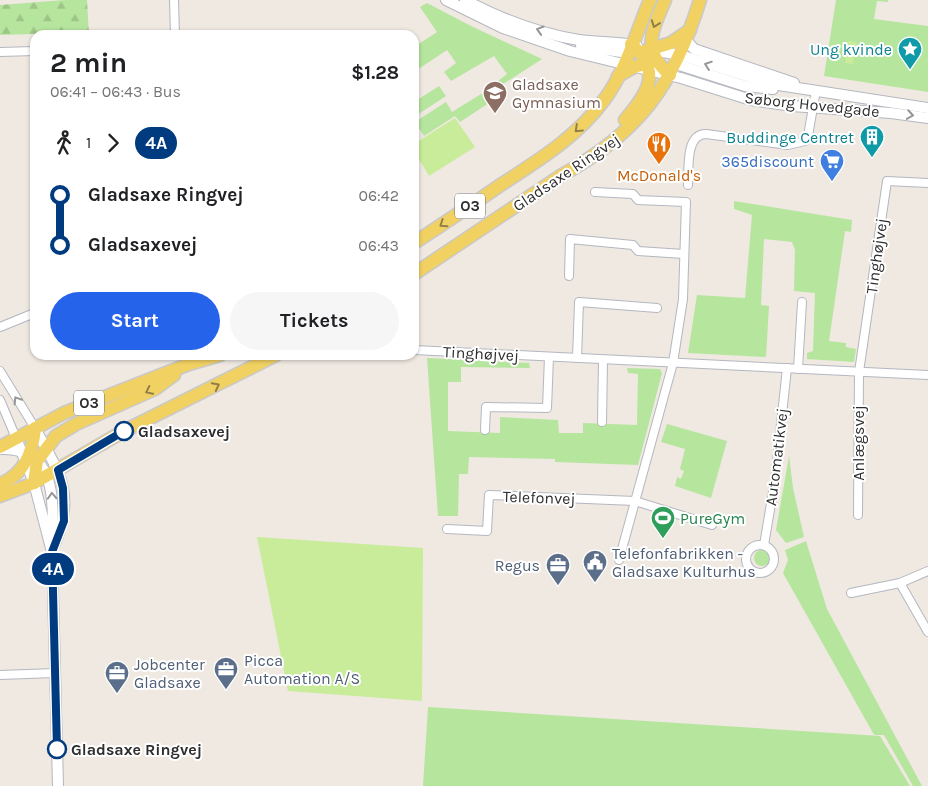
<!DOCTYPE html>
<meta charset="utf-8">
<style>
:root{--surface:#fff;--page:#f6f6f6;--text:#202124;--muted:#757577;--accent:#2563eb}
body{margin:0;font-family:Karla,sans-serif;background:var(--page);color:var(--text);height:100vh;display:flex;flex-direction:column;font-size:19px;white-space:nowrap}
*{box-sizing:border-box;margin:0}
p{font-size:16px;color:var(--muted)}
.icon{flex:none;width:28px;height:28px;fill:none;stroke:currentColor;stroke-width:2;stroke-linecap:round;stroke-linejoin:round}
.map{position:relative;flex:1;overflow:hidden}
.panel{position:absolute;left:30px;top:30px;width:389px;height:330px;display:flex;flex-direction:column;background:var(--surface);border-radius:15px;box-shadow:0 1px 4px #0004}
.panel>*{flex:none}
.badge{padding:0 10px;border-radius:16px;font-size:18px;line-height:32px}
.map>.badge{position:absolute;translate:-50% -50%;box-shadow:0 0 0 2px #fff}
.legs{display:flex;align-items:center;gap:8px;height:55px;padding:0 20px;font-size:16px}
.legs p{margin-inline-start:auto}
.head{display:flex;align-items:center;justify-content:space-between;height:85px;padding:0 20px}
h1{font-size:28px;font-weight:700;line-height:38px}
.action{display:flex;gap:10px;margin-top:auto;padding:10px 20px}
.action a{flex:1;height:58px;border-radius:30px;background:var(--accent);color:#fff;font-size:20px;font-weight:700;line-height:58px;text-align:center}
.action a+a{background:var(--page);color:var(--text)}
ul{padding:0 20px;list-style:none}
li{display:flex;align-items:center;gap:18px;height:50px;font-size:19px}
li i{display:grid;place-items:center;width:8px;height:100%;margin:0 6px;background:currentColor}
li i::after{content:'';width:12px;height:12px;margin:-6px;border:4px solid;border-radius:50%;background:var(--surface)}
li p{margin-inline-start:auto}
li:first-child i{background:linear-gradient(#0000 50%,currentColor 0)}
li:last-child i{background:linear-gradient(currentColor 50%,#0000 0)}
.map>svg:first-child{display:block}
</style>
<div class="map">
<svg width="928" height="786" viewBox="0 0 928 786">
<defs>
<pattern id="forest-firs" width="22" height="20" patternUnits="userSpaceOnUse" patternTransform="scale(1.25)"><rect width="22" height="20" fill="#b6e59e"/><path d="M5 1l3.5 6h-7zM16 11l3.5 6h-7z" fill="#9dc588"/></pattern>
</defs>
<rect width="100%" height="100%" fill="#efe9e1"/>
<g fill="#b6e59e">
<path d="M836,0H888V2L877,1L874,19L928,26V92L824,76Z"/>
<path d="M427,3L471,26L542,59L497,88L494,84L507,74L494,56L451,81L444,72L456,63L447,50L414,72V47L437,32L420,7Z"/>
<path d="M439,86L446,96L414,117V102Z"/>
<path d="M486,91L492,101L460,122L455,116L424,136L415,122L446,102L452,112Z"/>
<path d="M734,201L852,220L851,232L845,231L829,341L846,343V347L856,349L854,362L807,359V353L813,351L815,293L794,291L795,250L792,242L764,239L761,305L769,306L766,357L688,353L697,295L745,298L752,215L734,209Z"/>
<path d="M427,358L529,363L530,368L461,367V382H448V431L500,433V417L558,420L559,433H583V423L637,425L638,374L628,373L627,368L660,369L662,373L638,465L555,462V459L469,457L468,474H459L458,516H438Z"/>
<path d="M667,424L727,441L711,498L675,486L677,477L681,479L684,471L680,469L685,449L661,442Z"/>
<path d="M789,456L793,488L804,537L786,543L776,530Z"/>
<path d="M806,541L827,609L922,786H913L884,735H875L873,733L783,573L788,560L785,550Z"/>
<circle cx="762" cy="558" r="8"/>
<path d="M428,707L880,736L910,786H423Z"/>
</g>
<path fill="url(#forest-firs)" d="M65,0H87L89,35H67V33L0,35V5Z"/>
<g fill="#c9ec9a">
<path d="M848,41L857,42L853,64L845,63Z"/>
<path d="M455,118L475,147L429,176L414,151V144Z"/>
<path d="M257,537L423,548L422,701L288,691Z"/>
</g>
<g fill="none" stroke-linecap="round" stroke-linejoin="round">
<defs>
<g id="minor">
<path d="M174,0L175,35"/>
<path d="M0,52L35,51"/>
<path d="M688,185C689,169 685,134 706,134L788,145L805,141L808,136L816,90"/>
<path d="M595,192L633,194L638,200L686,202L683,299L673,363L619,560"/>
<path d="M569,276L570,239L633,245L638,251L684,254"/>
<path d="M0,327L32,314"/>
<path d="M414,350L928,375"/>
<path d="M577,358L579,302L657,308"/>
<path d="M798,369L802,302"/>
<path d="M0,371L35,428"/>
<path d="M0,400L16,438"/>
<path d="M602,422L603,360"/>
<path d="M485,430L486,407L547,408L549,357"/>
<path d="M858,515L859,372L887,181L928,183"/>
<path d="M447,529L487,531L489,495L635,501L712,525"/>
<circle cx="760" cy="559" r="14"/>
<path d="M764,545L775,480L787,368"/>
<path d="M900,583L928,632"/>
<path d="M851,593L900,583L928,571"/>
<path d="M0,675L55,673"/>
</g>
<g id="tertiary">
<path d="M446,0L503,28L570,51L681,78L751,100L792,106L891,113L928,118"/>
<path d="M465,0C499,18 541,34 579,40C598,43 618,41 637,46"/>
<path d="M687,41L694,49L794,83"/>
<path d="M581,46L628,53"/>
<path d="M651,50L680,55L772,84L928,108"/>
<path d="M676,64L745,86L773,89"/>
<path d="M35,428C59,473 76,493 55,544"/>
<path d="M16,438L34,483L52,552L58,786"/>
<path d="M0,449C56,446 54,501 52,541"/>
</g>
<g id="primary">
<path d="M665,0C652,31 641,50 670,75"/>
<path d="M645,51L671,43L690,30"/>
<path d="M618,76L634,67L655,61"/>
<path d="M625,120C648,93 663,72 631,44"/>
<path d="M414,243C443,224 473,204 502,184C539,160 578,136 604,100C626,71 636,33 650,0"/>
<path d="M414,274L562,175C640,132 674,84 700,0"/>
<path d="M0,447L64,413L189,364L220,355"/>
<path d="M34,483L37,461L56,436L76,424L155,389L174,375"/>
<path d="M0,484C24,475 33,451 35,428"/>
<path d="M0,496L34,483L124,431L276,355"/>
</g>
</defs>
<use href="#minor" stroke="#b4b7c1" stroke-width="10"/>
<use href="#tertiary" stroke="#b4b7c1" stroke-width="12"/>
<use href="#primary" stroke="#c9c9c9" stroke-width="15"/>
<use href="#minor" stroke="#fff" stroke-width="8"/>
<use href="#tertiary" stroke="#fff" stroke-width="10"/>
<use href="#primary" stroke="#f2d163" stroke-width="12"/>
</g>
<defs><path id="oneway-chevron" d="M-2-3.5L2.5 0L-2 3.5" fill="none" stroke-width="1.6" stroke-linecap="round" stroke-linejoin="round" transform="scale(1.25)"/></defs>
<g stroke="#908048">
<use href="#oneway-chevron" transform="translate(655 24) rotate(110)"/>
<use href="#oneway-chevron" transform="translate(578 129) rotate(137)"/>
<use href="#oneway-chevron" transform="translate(443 224) rotate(146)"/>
<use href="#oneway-chevron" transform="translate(216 386) rotate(-27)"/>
<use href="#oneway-chevron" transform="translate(149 391) rotate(154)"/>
</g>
<g stroke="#969696">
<use href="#oneway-chevron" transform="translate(540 30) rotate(-163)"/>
<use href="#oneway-chevron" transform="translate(708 65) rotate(-161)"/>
<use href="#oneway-chevron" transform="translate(910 115) rotate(9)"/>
<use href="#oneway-chevron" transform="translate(17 400) rotate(-122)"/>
<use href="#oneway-chevron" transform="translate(52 496) rotate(-93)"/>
</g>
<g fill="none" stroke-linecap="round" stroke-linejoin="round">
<defs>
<path id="line-1" d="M57,749L52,552L64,521L63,488L58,470L124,431"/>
</defs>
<use href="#line-1" stroke="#fff" stroke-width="11"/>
<use href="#line-1" stroke="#003b80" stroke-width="8"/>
</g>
<defs>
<symbol id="sight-pin" viewBox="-11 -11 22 30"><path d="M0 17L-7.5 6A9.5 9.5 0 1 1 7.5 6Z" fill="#0f9aa8" stroke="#fff"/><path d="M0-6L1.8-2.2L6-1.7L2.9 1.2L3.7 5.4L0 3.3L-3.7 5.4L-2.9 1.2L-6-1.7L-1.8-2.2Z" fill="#fff"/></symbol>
<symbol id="school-pin" viewBox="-11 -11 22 30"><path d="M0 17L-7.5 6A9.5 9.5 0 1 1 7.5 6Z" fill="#8d6e63" stroke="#fff"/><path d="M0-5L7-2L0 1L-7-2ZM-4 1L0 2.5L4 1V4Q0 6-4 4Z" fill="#fff"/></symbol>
<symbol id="building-pin" viewBox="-11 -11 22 30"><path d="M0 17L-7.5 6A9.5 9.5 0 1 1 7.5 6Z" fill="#0f9aa8" stroke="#fff"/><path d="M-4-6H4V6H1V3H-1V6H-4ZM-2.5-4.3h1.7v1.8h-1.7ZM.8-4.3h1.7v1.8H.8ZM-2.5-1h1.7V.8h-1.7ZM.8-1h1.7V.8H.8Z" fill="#fff"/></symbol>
<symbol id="restaurant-pin" viewBox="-11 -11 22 30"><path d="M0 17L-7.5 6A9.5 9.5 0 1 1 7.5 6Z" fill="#e8710a" stroke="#fff"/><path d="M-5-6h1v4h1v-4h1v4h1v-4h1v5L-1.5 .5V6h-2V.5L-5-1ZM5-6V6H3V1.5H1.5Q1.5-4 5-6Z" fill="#fff"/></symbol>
<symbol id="supermarket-pin" viewBox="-11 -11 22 30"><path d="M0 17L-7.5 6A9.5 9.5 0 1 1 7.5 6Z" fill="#3f7fe0" stroke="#fff"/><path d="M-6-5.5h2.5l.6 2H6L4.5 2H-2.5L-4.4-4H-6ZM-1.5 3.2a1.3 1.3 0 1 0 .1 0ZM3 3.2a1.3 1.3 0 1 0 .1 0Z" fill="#fff"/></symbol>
<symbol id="stadium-pin" viewBox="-11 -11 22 30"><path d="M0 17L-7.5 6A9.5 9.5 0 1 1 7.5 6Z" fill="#2e9e5b" stroke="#fff"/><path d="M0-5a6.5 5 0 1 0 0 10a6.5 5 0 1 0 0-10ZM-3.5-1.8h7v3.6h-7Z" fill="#fff"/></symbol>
<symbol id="civic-pin" viewBox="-11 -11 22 30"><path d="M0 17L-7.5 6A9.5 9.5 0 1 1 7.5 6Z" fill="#5c6f8a" stroke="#fff"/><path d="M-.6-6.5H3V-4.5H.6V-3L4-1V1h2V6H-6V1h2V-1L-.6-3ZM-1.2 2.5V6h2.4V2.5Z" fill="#fff"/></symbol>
<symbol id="office-pin" viewBox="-11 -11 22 30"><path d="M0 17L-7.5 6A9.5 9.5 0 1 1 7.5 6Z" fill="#5c6f8a" stroke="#fff"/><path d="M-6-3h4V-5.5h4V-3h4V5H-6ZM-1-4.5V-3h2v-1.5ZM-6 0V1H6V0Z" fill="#fff"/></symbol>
</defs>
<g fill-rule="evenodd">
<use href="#sight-pin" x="896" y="35" width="28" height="38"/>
<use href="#school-pin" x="481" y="79" width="28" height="38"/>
<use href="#building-pin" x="858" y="123" width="28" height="38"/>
<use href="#restaurant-pin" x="645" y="130" width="28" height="38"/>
<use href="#supermarket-pin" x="818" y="147" width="28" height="38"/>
<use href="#stadium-pin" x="649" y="504" width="28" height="38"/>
<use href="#civic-pin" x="581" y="548" width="28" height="38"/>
<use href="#office-pin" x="544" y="551" width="28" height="38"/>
<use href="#office-pin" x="212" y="655" width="28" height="38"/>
<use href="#office-pin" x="103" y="659" width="28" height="38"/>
</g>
<g fill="#fff" stroke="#003b80" stroke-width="2.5">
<circle cx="124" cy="431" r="9"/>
<circle cx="57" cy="749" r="9"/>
</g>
<g text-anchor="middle" stroke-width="4" stroke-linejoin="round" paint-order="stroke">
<g fill="#fff" stroke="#6d6d6d" stroke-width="1">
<rect x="455" y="193.5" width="30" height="25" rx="4"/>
<rect x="74" y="390.5" width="30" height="25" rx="4"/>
</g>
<g font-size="15" font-weight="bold" fill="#2e2e2e">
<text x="470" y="211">O3</text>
<text x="89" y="408">O3</text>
</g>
<g font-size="16" fill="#0d838f" stroke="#fff" text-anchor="end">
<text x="892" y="55">Ung kvinde</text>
<text x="854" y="143">Buddinge Centret</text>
</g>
<g font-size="16" fill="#785e54" stroke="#fff" text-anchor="start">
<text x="512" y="90">Gladsaxe<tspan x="512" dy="18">Gymnasium</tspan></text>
</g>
<g font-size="16" fill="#2e2e2e" stroke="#fff">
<text transform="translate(812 104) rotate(6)" y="6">Søborg Hovedgade</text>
<text transform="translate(566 172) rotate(-34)" y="6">Gladsaxe Ringvej</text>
<text transform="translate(876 256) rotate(-82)" y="6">Tinghøjvej</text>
<text transform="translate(481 353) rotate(3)" y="6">Tinghøjvej</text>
<text transform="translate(858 443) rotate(-90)" y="6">Anlægsvej</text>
<text transform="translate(776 457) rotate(-83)" y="6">Automatikvej</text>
<text transform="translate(539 497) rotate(2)" y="6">Telefonvej</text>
</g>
<g font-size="16" fill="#366cbe" stroke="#fff" text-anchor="end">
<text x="814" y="167">365discount</text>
</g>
<g font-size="16" fill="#c56008" stroke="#fff">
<text x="659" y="181">McDonald's</text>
</g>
<g font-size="16" font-weight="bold" fill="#2e2e2e" stroke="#fff" text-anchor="start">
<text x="138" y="437">Gladsaxevej</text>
<text x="71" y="755">Gladsaxe Ringvej</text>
</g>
<g font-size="16" fill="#27864d" stroke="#fff" text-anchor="start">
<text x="680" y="524">PureGym</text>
</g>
<g font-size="16" fill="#4e5e75" stroke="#fff" text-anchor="start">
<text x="612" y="559">Telefonfabrikken -<tspan x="612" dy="18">Gladsaxe Kulturhus</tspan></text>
<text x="540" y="571" text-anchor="end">Regus</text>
<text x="244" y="666">Picca<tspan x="244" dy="18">Automation A/S</tspan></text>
<text x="134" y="670">Jobcenter<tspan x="134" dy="18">Gladsaxe</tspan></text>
</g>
</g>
</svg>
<b class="badge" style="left:53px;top:569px;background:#003b80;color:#fff">4A</b>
<section class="panel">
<div class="head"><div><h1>2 min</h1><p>06:41 – 06:43 · Bus</p></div><b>$1.28</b></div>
<div class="legs"><svg class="icon" aria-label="walk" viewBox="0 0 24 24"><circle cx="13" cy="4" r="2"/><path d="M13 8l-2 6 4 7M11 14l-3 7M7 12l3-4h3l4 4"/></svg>1<svg class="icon" aria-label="forward" viewBox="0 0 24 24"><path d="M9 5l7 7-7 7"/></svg><b class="badge" style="background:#003b80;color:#fff">4A</b></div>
<ul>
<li><i style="color:#003b80"></i><b>Gladsaxe Ringvej</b><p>06:42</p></li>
<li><i style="color:#003b80"></i><b>Gladsaxevej</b><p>06:43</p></li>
</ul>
<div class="action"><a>Start</a><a>Tickets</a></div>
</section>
</div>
